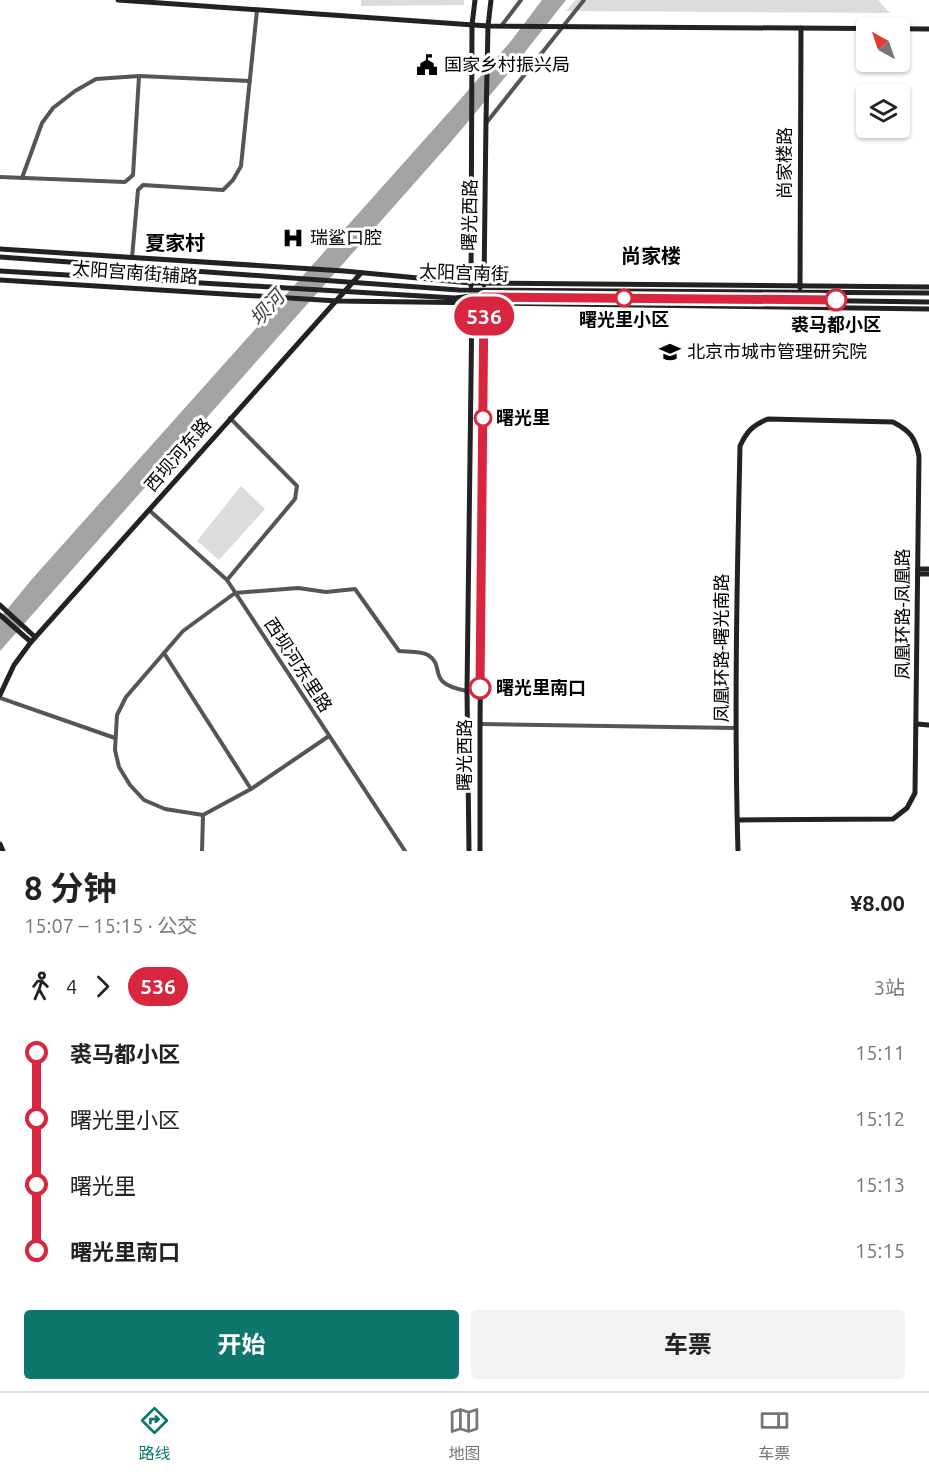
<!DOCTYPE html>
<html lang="zh">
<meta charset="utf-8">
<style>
:root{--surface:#fff;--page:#f2f2f2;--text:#222;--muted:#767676;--line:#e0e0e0;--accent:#0f766e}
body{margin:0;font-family:Ubuntu,"Noto Sans SC",sans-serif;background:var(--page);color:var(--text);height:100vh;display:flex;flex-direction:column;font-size:22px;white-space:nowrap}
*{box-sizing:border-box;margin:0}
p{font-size:20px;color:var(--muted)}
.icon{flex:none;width:33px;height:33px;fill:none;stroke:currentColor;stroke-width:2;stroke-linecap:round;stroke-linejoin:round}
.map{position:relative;height:851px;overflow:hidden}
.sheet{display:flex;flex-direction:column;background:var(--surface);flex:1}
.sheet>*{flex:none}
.badge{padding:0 12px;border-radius:20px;font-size:21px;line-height:39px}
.needle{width:39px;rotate:320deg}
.fabs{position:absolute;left:856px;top:18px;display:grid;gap:12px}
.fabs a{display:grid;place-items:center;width:54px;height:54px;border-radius:6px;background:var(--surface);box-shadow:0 2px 4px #0004;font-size:30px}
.map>.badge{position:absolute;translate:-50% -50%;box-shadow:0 0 0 3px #fff}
.legs{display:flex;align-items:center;gap:9px;height:66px;padding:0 24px;font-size:20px}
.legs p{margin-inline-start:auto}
.summary{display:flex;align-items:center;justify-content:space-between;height:102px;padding:0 24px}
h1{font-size:33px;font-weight:700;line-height:45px}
.button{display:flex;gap:12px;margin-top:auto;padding:12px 24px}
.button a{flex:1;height:69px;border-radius:6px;background:var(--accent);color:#fff;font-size:24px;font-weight:700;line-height:69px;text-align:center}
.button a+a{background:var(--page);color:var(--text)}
ul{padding:0 24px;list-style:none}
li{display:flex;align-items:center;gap:21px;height:66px;font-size:22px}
li i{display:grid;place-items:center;width:9px;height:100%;margin:0 8px;background:currentColor}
li i::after{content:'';width:15px;height:15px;margin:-8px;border:4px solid;border-radius:50%;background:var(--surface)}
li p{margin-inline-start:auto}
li:first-child i{background:linear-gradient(#0000 50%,currentColor 0)}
li:last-child i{background:linear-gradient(currentColor 50%,#0000 0)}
.menu{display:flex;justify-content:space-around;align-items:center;height:84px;border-top:2px solid var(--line);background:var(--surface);font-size:16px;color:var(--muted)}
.menu a{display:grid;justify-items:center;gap:3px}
.menu .on{color:var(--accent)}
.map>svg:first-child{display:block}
</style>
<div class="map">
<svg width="929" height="851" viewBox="0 0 929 851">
<rect width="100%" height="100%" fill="#fff"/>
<g fill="#dcdcdc">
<path d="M361,0H464V5L361,6Z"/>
<path d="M575,0H878L890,13L566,11Z"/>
<path d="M241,486L265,509L219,560L197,541Z"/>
</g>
<path fill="#a3a3a3" d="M542,0H566L502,81L450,143L0,651V618L32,579L458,102L511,41Z"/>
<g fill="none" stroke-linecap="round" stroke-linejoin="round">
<g stroke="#555" stroke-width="4">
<path d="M502,25L521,0"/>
<path d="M487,122L584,0"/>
<path d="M0,177L125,182L133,175L139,76"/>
<path d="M22,178L42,123L53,108L75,91L96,79L139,76L250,81"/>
<path d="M132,258L138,190L143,185L223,190L233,180L241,166L257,10"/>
<path d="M149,510L227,580L405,851"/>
<path d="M227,580L295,499L297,486L230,418"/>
<path d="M164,653L251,789"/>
<path d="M0,698L115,738"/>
<path d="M480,724L736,728"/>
<path d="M203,815L251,789L329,736"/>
<path d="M202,851L203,815L165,809L144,800L130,785L119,767L115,750L117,715L126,697L183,631L235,593L298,588L326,592L355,589L399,651C408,652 420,651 428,655C447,667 424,683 467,691"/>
</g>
<g stroke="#222" stroke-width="5">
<path d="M118,0L488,26L929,29"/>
<path d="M0,249L344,271L471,283L929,287"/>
<path d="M0,257L459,290L929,293"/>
<path d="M0,271L455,298L472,296L929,302"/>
<path d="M0,280L337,301L929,309"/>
<path d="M484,285L486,120L488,26L491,0"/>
<path d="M471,286L472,25L475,0"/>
<path d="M800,288L801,28"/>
<path d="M918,569H929"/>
<path d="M918,574H929"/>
<path d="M0,605L35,637"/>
<path d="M0,615L31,642"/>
<path d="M0,695L14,665L31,642L361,273"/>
<path d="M917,724L929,725"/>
<path d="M737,820L893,819L907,808L915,793L919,456C915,437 910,431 893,422L768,419C753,425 747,431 740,446C737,581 734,716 738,851"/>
<path d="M0,844L3,851"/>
<path d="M469,851L467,691L472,301"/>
<path d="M480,851V724L484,301"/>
</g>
</g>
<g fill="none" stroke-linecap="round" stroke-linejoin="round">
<defs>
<path id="line-1" d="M480,688L484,297L836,300"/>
</defs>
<use href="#line-1" stroke="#fff" stroke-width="14"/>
<use href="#line-1" stroke="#d7263d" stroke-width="9"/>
</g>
<defs>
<symbol id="civic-bare" viewBox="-9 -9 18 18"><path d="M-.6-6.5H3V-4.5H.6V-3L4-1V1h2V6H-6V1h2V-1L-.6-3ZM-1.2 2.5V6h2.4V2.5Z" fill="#000" stroke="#fff" stroke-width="2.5" paint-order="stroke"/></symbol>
<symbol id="hospital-bare" viewBox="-9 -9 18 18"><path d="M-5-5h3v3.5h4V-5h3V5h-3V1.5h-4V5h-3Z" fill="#000" stroke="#fff" stroke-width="2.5" paint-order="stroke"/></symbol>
<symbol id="university-bare" viewBox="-9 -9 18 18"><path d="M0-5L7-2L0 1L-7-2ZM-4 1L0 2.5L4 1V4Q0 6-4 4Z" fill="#000" stroke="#fff" stroke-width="2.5" paint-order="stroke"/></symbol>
</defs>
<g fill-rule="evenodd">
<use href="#civic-bare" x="412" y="50" width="30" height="30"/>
<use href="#hospital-bare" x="278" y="223" width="30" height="30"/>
<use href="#university-bare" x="655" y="337" width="30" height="30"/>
</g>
<g fill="#fff" stroke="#d7263d" stroke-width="3">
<circle cx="624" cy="298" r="8"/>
<circle cx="836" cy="300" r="10"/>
<circle cx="483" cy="418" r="8"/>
<circle cx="480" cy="688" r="10"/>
</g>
<g text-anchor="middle" stroke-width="6" stroke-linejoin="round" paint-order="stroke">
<g font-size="18" fill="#000" stroke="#fff" text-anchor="start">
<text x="444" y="71">国家乡村振兴局</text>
<text x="310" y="244">瑞鲨口腔</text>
<text x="687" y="358">北京市城市管理研究院</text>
</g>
<g font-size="18" fill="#000" stroke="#fff">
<text transform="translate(785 163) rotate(-90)" y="6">尚家楼路</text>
<text transform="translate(470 215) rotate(-89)" y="6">曙光西路</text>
<text transform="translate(135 273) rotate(4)" y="6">太阳宫南街辅路</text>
<text transform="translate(464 273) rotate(2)" y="6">太阳宫南街</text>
<text transform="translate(178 455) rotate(-49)" y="6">西坝河东路</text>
<text transform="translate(903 614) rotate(-90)" y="6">凤凰环路-凤凰路</text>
<text transform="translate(722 648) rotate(-90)" y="6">凤凰环路-曙光南路</text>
<text transform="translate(298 665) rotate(57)" y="6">西坝河东里路</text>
<text transform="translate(465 755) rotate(-90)" y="6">曙光西路</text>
</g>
<g font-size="18" font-weight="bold" fill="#000" stroke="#fff">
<text x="624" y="326">曙光里小区</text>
<text x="836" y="331">裘马都小区</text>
<text x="496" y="424" text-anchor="start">曙光里</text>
<text x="496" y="694" text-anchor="start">曙光里南口</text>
</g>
<g font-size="20" font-weight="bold" fill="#000" stroke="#fff">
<text x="175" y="250">夏家村</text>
<text x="651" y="263">尚家楼</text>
</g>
<g font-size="20" font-style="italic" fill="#444" stroke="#fff">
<text transform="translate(267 308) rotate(-48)" y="7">坝河</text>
</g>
</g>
</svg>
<div class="fabs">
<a><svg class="needle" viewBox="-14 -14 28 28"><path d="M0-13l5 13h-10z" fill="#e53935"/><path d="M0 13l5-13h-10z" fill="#767676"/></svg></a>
<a><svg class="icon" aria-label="layers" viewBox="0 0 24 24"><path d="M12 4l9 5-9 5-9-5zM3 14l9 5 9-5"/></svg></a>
</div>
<b class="badge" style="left:484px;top:316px;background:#d7263d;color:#fff">536</b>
</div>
<section class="sheet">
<div class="summary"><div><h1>8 分钟</h1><p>15:07 – 15:15 · 公交</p></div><b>¥8.00</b></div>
<div class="legs"><svg class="icon" aria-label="walk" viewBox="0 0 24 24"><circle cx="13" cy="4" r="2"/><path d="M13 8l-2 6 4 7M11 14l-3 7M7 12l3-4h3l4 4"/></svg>4<svg class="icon" aria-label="forward" viewBox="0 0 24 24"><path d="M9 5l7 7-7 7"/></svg><b class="badge" style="background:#d7263d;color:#fff">536</b><p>3站</p></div>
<ul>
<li><i style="color:#d7263d"></i><b>裘马都小区</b><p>15:11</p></li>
<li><i style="color:#d7263d"></i><span>曙光里小区</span><p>15:12</p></li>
<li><i style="color:#d7263d"></i><span>曙光里</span><p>15:13</p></li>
<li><i style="color:#d7263d"></i><b>曙光里南口</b><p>15:15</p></li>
</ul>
<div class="button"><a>开始</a><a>车票</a></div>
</section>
<nav class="menu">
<a class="on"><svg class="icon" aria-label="directions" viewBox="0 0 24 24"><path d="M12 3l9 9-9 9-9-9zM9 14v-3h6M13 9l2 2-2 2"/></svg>路线</a>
<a><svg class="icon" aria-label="map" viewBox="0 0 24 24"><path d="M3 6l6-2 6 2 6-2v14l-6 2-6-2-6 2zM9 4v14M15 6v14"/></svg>地图</a>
<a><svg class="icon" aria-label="tickets" viewBox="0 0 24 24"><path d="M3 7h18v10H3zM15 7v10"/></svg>车票</a>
</nav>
